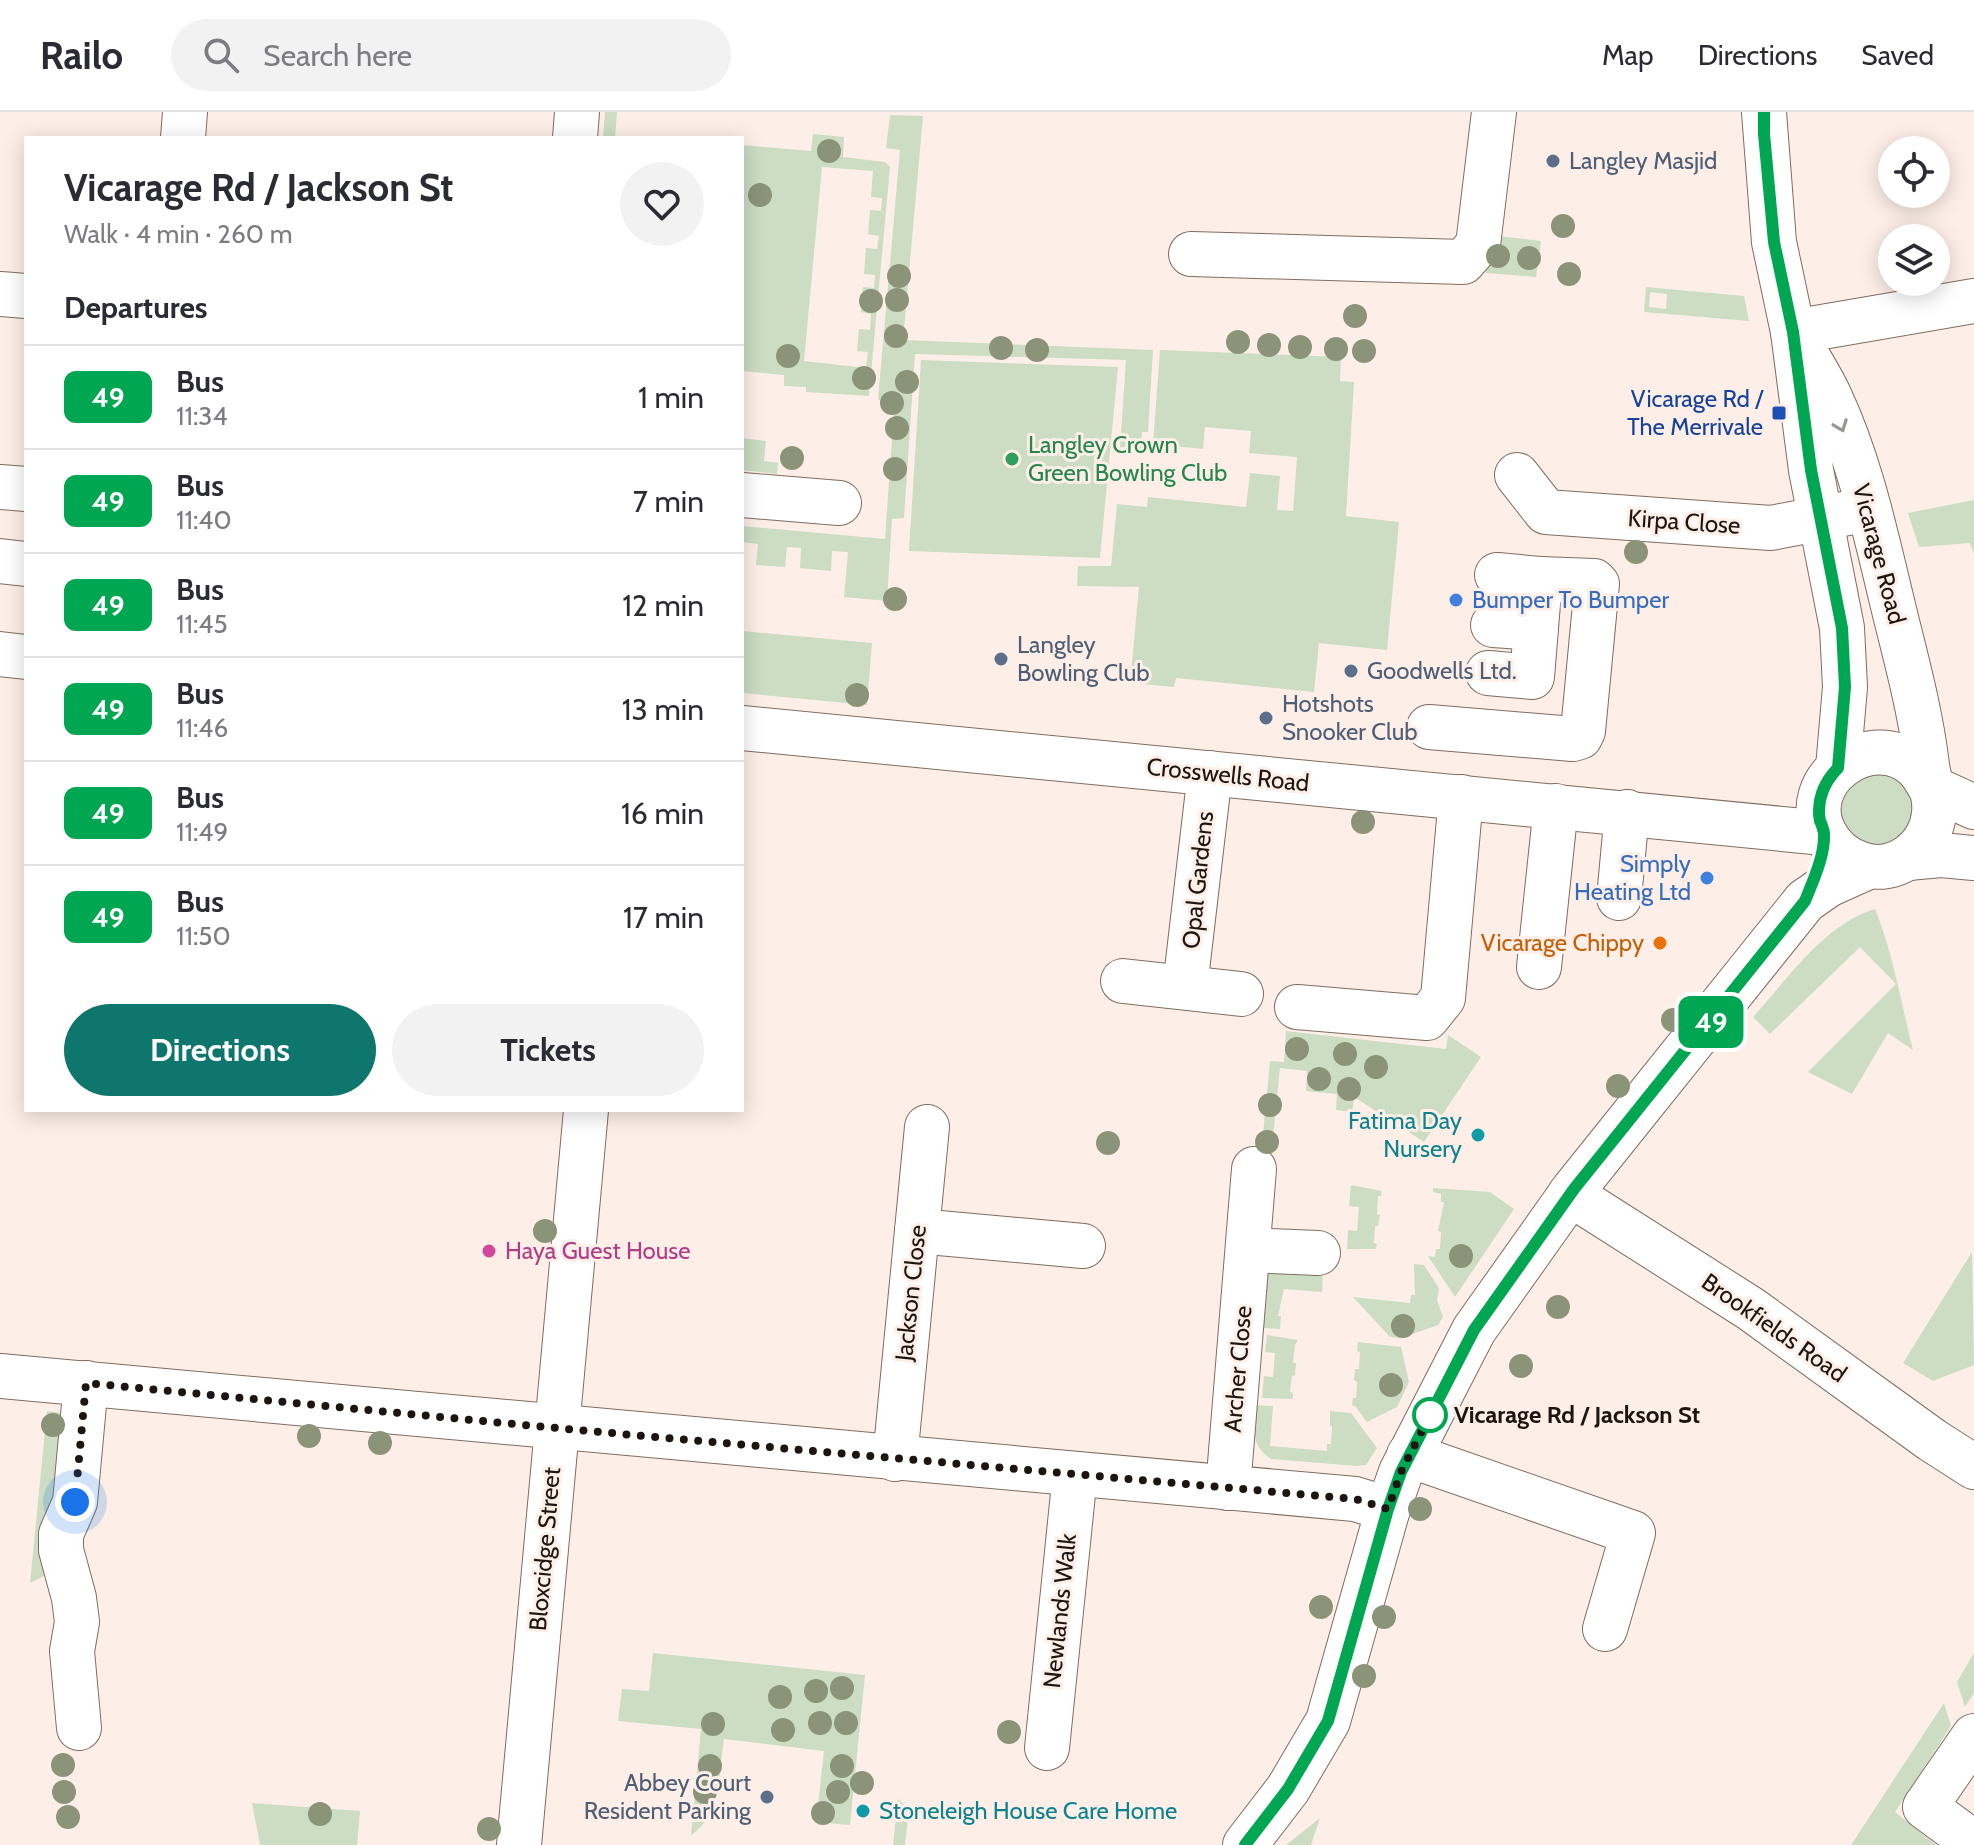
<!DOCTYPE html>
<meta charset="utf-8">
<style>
:root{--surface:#fff;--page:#f2f2f3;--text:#2b2b33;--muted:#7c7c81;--line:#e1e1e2;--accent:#0f766e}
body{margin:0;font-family:Cabin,sans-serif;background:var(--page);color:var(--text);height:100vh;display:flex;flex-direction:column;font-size:30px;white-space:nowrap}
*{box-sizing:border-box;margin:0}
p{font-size:26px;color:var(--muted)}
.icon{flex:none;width:44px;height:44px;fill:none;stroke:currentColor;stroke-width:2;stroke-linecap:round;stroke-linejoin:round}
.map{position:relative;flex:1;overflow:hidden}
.panel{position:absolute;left:24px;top:24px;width:720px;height:976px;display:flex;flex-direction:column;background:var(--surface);border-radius:0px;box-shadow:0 4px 20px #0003}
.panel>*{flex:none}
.badge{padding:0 16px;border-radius:12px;font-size:28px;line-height:52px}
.tools{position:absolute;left:1878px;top:24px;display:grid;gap:16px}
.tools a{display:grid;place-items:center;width:72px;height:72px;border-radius:50%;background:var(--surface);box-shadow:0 4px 20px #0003;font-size:40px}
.you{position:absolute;width:40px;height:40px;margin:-20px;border:6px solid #fff;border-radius:50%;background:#1a73e8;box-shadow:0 0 0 12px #1a73e833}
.map>.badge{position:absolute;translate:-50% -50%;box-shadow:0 0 0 4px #fff}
h2{padding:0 40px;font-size:30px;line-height:72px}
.round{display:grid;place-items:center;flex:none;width:84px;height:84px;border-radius:42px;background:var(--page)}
.summary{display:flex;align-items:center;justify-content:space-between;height:136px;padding:0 40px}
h1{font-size:38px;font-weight:800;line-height:60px}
.cta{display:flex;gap:16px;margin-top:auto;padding:16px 40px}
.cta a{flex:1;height:92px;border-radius:48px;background:var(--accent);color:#fff;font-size:32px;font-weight:800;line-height:92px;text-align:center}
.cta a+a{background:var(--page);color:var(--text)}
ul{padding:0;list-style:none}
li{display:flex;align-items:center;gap:24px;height:104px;padding:0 40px;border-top:2px solid var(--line)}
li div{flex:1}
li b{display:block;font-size:30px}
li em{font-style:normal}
li .badge{min-width:88px;font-weight:700;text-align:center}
header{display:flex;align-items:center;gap:48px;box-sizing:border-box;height:112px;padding:0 40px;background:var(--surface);border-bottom:2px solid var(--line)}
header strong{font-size:38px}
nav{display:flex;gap:44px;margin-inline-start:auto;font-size:28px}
.search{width:560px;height:72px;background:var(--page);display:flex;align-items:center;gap:20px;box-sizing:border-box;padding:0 28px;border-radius:44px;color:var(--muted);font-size:30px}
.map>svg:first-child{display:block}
</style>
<header>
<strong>Railo</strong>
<div class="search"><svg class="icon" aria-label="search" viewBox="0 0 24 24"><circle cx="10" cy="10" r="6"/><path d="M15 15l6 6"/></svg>Search here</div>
<nav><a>Map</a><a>Directions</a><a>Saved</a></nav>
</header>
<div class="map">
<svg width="1974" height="1733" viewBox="0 0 1974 1733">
<rect width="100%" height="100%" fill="#fdefe7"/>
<g fill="#ccddc3" fill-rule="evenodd">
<path d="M605,0H617L615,26H603Z"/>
<path d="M890,3L923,4L903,228L1153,238L1148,320H1142L1141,337L1120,335L1126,248L915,242L904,406L892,407L887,489L844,485L848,440L832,439L831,459L800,456L801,436L787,435L785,455L756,453L758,432L742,430V414L885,427L894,299L878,287L900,38L886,36Z"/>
<path d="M813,22L844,25L843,45L885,50L890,55L869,284L806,280V275L784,274V263L742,259V33L811,39ZM822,55L873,59L871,85L882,86L881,99L870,98L868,122L879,124L877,137L866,136L864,162L875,163L874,176L863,175L861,200L871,202L870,218L859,217L857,239L868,240L866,256L804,249Z"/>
<path d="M1489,123L1541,129L1536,165L1486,161Z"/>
<path d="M1646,175L1744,184L1749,209L1644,200ZM1650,180L1667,182L1666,197L1649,195Z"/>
<path d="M1160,238L1341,245L1340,269L1354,270L1346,404L1399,410L1387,538L1319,531L1314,580L1176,566L1174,575L1130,571L1139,475L1077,474L1078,454H1111L1117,392L1147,395L1148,385L1246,395L1250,361L1280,364L1277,398L1293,399L1297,345L1249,341L1251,319L1205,315L1203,337L1153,332Z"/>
<path d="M921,248L1118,255L1100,446L909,439Z"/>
<path d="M742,326L766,329L764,349L778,351L777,362L742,358Z"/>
<path d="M1974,388V442L1970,431L1919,435L1908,401Z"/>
<path d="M742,519L872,531L867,593L742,581Z"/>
<path d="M1877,655L1916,681L1915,717L1886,739L1847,727L1836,686L1842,673Z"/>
<path d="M1875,797C1893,841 1901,891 1913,938L1888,921L1852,982L1808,960L1896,872L1860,835L1770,922L1753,905C1789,866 1823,813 1875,797Z"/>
<path d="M1286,919L1446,937L1448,923L1481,945L1424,1030L1354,985L1352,1000L1336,998L1337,982L1306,979L1307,959L1280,956L1270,1055L1260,1054L1270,949L1284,950Z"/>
<path d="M1351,1073L1382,1079L1381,1084H1378L1377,1102L1380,1103L1378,1114H1375L1374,1131L1377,1132L1376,1137H1347L1348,1118L1357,1119L1359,1095L1349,1094Z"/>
<path d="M1433,1076L1490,1080L1514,1097L1455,1185L1428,1144L1435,1145L1436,1137H1440L1441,1120L1438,1119L1444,1090H1441V1082L1433,1080Z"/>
<path d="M1972,1140L1974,1253L1933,1269L1903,1251Z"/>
<path d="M1414,1152L1424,1153L1439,1176L1437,1188L1443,1205L1438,1213L1401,1226L1390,1225L1353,1185L1410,1191L1411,1183H1415Z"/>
<path d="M1323,1156L1322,1180L1284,1177L1278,1204H1281L1280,1217L1254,1215L1267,1163L1276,1157Z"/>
<path d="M1267,1223L1298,1228L1295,1233L1293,1251H1296L1295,1263L1292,1264L1290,1280L1293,1281V1287L1262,1286L1264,1264L1273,1265L1275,1241L1265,1240Z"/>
<path d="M1358,1230L1401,1235L1409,1270L1397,1295L1367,1310L1355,1294H1352L1353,1286H1356L1357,1270L1354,1268L1355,1257H1359L1360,1240L1357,1239Z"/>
<path d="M1255,1293L1273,1294L1270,1334L1327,1339V1332H1331L1332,1314H1330V1299L1351,1301L1377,1336L1366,1353L1357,1354L1271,1347C1250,1334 1254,1315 1255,1293Z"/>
<path d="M47,1299L69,1302L54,1459L30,1471Z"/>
<path d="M653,1541L865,1563L850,1713L816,1710L824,1639L724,1627C719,1658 721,1704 691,1723L701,1617L618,1609L622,1577L649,1579Z"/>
<path d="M1974,1541V1581L1965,1595L1957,1570Z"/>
<path d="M1944,1591L1951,1614L1895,1700L1936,1733H1851Z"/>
<path d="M898,1687C913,1698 906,1716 905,1733H893Z"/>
<path d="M252,1691L360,1699L357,1733H260Z"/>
<path d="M1320,1706L1311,1733H1286Z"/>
</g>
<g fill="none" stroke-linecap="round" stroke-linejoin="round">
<defs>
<g id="minor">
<path d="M183,26L185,0"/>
<path d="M575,26L577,0"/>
<path d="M1191,142L1463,150L1478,133L1494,0"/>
<path d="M0,182L26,184"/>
<path d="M1793,220L1974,189"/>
<path d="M1517,363L1546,400L1771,416L1869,397"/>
<path d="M0,375L26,377"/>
<path d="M742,383L839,391"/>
<path d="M0,449L26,452"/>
<path d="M1497,463L1540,467"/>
<path d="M1488,561L1532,565L1536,516"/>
<path d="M1429,615L1573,627L1580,625L1583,619L1597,472L1594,469L1540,467L1536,516L1493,513"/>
<path d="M1619,786L1627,700"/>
<path d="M1539,855L1556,694"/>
<path d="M1123,869L1241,882"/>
<path d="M1185,875L1210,661"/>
<path d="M1297,895L1427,906L1443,886L1461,685"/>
<path d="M1570,1082L1751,1197L1932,1328L1974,1355"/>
<path d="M917,1119L1083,1134"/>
<path d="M1248,1138L1318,1141"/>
<path d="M0,1264L1355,1387L1388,1397"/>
<path d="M1409,1343L1633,1421L1605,1517"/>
<path d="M895,1347L927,1015"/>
<path d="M1228,1376L1254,1057"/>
<path d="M79,1616L72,1539L77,1510L74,1486L61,1438V1422L75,1390L86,1271"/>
<path d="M1974,1624L1925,1695L1974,1731"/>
<path d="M1047,1636L1075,1362"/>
<path d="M519,1733L586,998"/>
</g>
<g id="major">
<path d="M1764,0L1774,130L1793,220L1811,358L1842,516L1845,575L1838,656"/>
<path d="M1793,220C1805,241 1819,262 1829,283C1863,355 1878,434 1897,510C1909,558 1921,604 1927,653C1929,668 1936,686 1934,701C1931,736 1896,764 1861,752C1845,747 1833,737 1825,722C1796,668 1872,614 1916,655C1921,660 1926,668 1930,675"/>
<path d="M0,542L26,545"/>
<path d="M742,616L1824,721"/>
<path d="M1930,675L1974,695"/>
<path d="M1908,746L1941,743L1974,746"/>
<path d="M1245,1733L1288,1677L1328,1609L1388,1397L1401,1360L1474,1218L1574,1077L1805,789L1828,773L1868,755"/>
</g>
</defs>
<use href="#minor" stroke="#806c61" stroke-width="46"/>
<use href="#major" stroke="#806c61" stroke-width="46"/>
<use href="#minor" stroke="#fff" stroke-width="44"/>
<use href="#major" stroke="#fff" stroke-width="44"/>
</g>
<g fill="#8b9479">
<circle cx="829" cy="39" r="12"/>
<circle cx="760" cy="83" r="12"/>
<circle cx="1563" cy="114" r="12"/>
<circle cx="1498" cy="144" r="12"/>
<circle cx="1529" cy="146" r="12"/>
<circle cx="1569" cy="162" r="12"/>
<circle cx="899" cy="164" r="12"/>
<circle cx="897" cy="188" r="12"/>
<circle cx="871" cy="189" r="12"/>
<circle cx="1355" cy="204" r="12"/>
<circle cx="896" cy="224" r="12"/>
<circle cx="1238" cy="230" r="12"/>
<circle cx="1269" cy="233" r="12"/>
<circle cx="1300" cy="235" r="12"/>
<circle cx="1001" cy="236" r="12"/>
<circle cx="1336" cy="237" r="12"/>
<circle cx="1037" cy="238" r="12"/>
<circle cx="1364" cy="239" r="12"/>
<circle cx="788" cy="244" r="12"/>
<circle cx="864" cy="266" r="12"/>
<circle cx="907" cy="270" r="12"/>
<circle cx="892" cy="291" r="12"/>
<circle cx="897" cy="316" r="12"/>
<circle cx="792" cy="346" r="12"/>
<circle cx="895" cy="357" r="12"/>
<circle cx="1636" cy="440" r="12"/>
<circle cx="895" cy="487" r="12"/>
<circle cx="857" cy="583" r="12"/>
<circle cx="1363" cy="710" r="12"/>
<circle cx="1673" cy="908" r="12"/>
<circle cx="1297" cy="937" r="12"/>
<circle cx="1345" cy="942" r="12"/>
<circle cx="1376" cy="955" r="12"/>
<circle cx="1319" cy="967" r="12"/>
<circle cx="1618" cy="974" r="12"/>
<circle cx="1349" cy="977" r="12"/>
<circle cx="1270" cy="993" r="12"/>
<circle cx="1267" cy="1030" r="12"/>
<circle cx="1108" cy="1031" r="12"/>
<circle cx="545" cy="1119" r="12"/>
<circle cx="1461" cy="1144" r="12"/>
<circle cx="1558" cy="1195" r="12"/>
<circle cx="1403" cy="1214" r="12"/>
<circle cx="1521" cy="1254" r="12"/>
<circle cx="1391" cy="1273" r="12"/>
<circle cx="53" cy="1313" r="12"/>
<circle cx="309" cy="1324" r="12"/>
<circle cx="380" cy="1331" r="12"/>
<circle cx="1420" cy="1397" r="12"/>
<circle cx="1321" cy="1495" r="12"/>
<circle cx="1384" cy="1505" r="12"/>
<circle cx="1364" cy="1564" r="12"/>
<circle cx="842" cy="1576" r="12"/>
<circle cx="816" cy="1579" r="12"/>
<circle cx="780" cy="1585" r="12"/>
<circle cx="820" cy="1611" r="12"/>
<circle cx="846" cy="1611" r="12"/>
<circle cx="713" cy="1612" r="12"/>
<circle cx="783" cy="1618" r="12"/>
<circle cx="1009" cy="1620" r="12"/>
<circle cx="63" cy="1653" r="12"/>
<circle cx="710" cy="1654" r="12"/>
<circle cx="842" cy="1654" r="12"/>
<circle cx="862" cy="1671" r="12"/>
<circle cx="64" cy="1680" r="12"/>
<circle cx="705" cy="1680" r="12"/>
<circle cx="838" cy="1680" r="12"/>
<circle cx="823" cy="1701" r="12"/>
<circle cx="320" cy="1702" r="12"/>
<circle cx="68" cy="1705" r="12"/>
<circle cx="489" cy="1717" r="12"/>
</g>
<defs><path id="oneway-chevron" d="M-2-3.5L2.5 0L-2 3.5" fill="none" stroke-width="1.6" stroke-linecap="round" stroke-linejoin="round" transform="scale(2)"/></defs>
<use stroke="#999694" href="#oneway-chevron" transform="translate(1841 314) rotate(69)"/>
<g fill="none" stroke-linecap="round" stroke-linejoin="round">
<defs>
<path id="line" d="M1245,1733L1288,1677L1328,1609L1388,1397L1401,1360L1474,1218L1574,1077L1805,789C1813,769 1825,744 1824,721C1824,720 1821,710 1820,709C1816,689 1824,670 1838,656L1845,575L1842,516L1811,358L1793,220L1774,130L1764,22V0"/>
</defs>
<use href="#line" stroke="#fff" stroke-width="18"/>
<use href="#line" stroke="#00a651" stroke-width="12"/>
<path stroke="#1d1511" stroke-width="8" stroke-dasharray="0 14.4" d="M75,1390L86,1271L577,1318L1355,1387L1388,1397L1401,1360L1430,1303"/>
</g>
<g fill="#5c6f8a" stroke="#fdefe7" stroke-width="3">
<circle cx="1553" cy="49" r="8"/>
<circle cx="1001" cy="547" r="8"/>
<circle cx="1351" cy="559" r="8"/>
<circle cx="1266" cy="606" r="8"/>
<circle cx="767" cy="1685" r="8"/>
</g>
<rect fill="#1a4fb4" stroke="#fdefe7" stroke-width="3" x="1771" y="293" width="16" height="16" rx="4"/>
<circle fill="#2e9e5b" stroke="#fdefe7" stroke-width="3" cx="1012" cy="347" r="8"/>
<g fill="#3f7fe0" stroke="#fdefe7" stroke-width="3">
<circle cx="1456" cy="488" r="8"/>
<circle cx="1707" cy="766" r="8"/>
</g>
<circle fill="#e8710a" stroke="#fdefe7" stroke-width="3" cx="1660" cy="831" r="8"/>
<g fill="#0f9aa8" stroke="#fdefe7" stroke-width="3">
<circle cx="1478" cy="1023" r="8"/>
<circle cx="863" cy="1699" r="8"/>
</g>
<circle fill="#d1479c" stroke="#fdefe7" stroke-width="3" cx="489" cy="1139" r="8"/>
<circle fill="#fff" stroke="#00a651" stroke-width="4" cx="1430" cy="1303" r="16"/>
<g text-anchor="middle" stroke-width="6" stroke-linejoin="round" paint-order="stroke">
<g font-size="24" fill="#4e5e75" stroke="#fdefe7" text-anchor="start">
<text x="1569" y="57">Langley Masjid</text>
<text x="1017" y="541">Langley<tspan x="1017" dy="28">Bowling Club</tspan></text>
<text x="1367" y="567">Goodwells Ltd.</text>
<text x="1282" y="600">Hotshots<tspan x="1282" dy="28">Snooker Club</tspan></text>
<text x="751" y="1679" text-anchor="end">Abbey Court<tspan x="751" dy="28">Resident Parking</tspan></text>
</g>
<g font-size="24" fill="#164399" stroke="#fdefe7" text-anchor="end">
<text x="1763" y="295">Vicarage Rd /<tspan x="1763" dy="28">The Merrivale</tspan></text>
</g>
<g font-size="24" fill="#27864d" stroke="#fdefe7" text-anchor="start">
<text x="1028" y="341">Langley Crown<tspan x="1028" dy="28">Green Bowling Club</tspan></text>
</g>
<g font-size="24" fill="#1d1511" stroke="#fdefe7">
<text transform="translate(1684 410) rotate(4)" y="8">Kirpa Close</text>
<text transform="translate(1879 442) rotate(75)" y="8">Vicarage Road</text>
<text transform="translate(1228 663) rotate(6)" y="8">Crosswells Road</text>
<text transform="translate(1198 768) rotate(-84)" y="8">Opal Gardens</text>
<text transform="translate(911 1181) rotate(-84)" y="8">Jackson Close</text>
<text transform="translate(1774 1216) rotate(35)" y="8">Brookfields Road</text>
<text transform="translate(1238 1257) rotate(-85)" y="8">Archer Close</text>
<text transform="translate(545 1437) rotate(-85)" y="8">Bloxcidge Street</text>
<text transform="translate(1060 1499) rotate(-84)" y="8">Newlands Walk</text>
</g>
<g font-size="24" fill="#366cbe" stroke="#fdefe7" text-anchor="start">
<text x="1472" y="496">Bumper To Bumper</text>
<text x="1691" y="760" text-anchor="end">Simply<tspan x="1691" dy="28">Heating Ltd</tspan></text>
</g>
<g font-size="24" fill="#c56008" stroke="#fdefe7" text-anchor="end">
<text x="1644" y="839">Vicarage Chippy</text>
</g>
<g font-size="24" fill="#0d838f" stroke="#fdefe7" text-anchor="end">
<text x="1462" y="1017">Fatima Day<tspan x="1462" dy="28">Nursery</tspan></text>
<text x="879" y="1707" text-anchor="start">Stoneleigh House Care Home</text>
</g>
<g font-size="24" fill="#b23c85" stroke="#fdefe7" text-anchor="start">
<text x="505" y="1147">Haya Guest House</text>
</g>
<g font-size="24" font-weight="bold" fill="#1d1511" stroke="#fdefe7" text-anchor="start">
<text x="1454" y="1311">Vicarage Rd / Jackson St</text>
</g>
</g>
</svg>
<div class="tools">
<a><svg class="icon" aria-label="locate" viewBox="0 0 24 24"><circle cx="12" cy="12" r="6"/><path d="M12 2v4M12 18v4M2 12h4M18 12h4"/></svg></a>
<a><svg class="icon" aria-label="layers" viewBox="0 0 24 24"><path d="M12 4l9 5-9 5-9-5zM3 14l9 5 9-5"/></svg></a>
</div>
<div class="you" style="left:75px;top:1390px"></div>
<b class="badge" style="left:1711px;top:910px;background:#00a651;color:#fff">49</b>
<section class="panel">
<div class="summary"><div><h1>Vicarage Rd / Jackson St</h1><p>Walk · 4 min · 260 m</p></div><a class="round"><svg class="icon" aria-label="heart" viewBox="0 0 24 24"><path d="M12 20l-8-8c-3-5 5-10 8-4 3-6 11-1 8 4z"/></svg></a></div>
<h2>Departures</h2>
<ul>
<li><span class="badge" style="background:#00a651;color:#fff">49</span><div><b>Bus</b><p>11:34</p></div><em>1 min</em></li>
<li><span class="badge" style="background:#00a651;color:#fff">49</span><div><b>Bus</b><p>11:40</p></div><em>7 min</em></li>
<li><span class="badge" style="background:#00a651;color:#fff">49</span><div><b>Bus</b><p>11:45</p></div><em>12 min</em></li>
<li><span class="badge" style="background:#00a651;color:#fff">49</span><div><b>Bus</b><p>11:46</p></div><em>13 min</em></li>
<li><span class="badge" style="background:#00a651;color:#fff">49</span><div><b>Bus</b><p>11:49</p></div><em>16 min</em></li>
<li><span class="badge" style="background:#00a651;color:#fff">49</span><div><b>Bus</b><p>11:50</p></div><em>17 min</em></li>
</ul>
<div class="cta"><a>Directions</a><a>Tickets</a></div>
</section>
</div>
